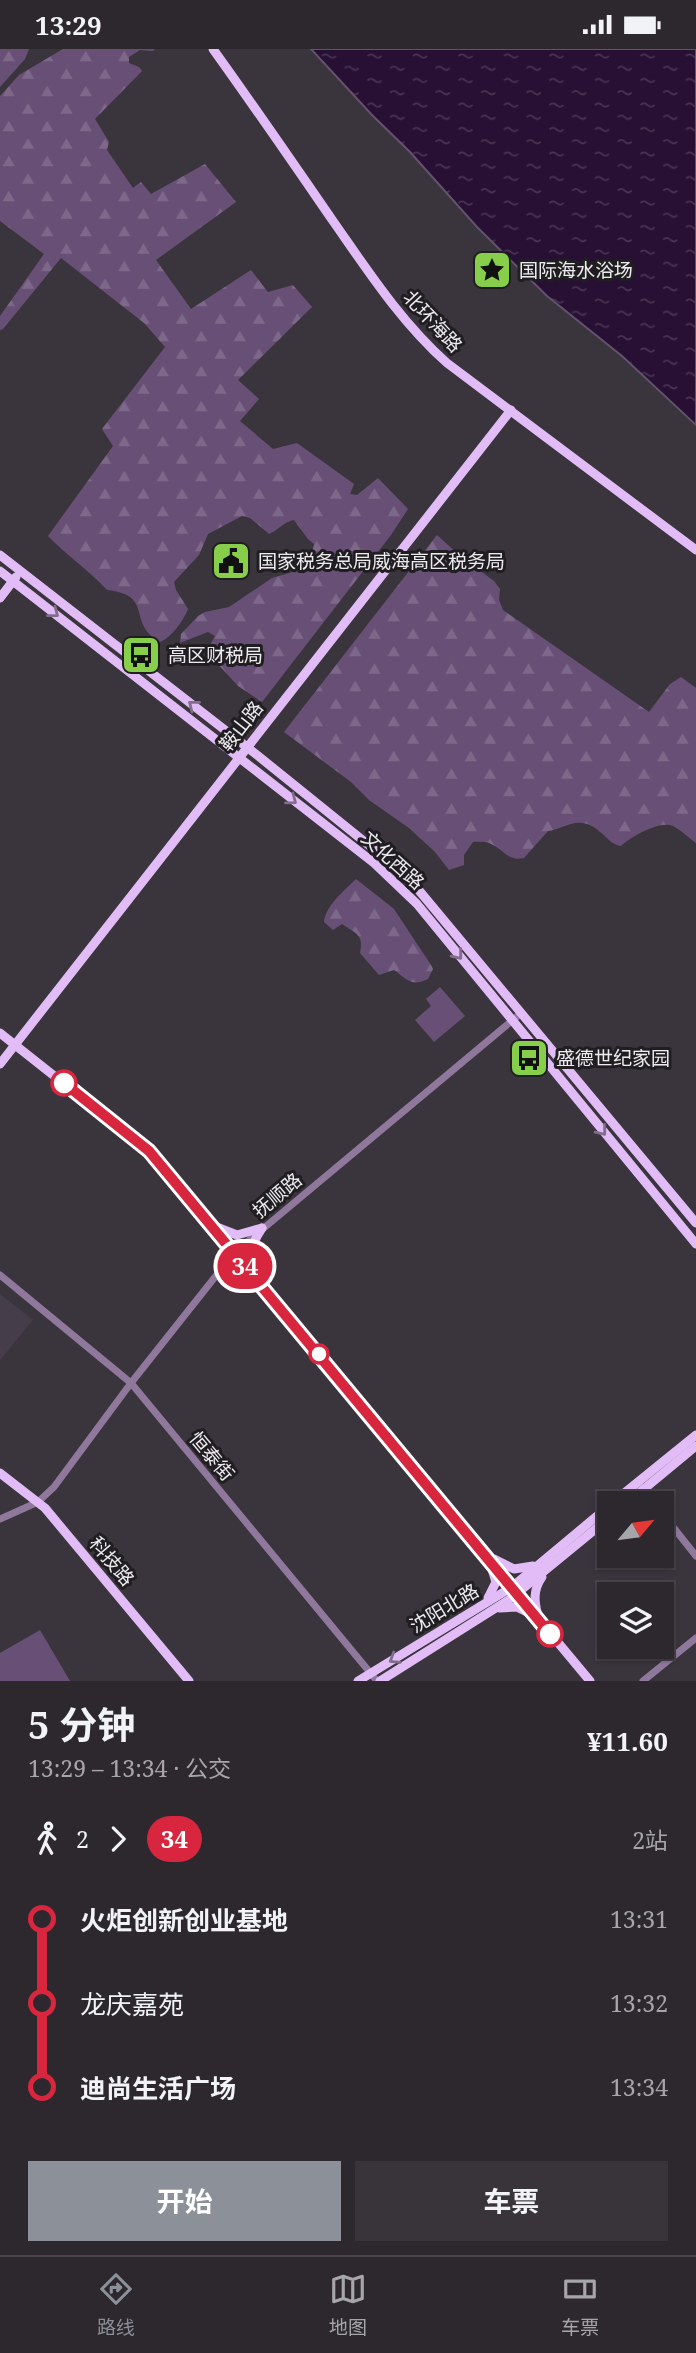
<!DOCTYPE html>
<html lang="zh">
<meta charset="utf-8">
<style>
:root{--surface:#2c282e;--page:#38343a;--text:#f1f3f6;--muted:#a6a6aa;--line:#48444a;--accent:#8c9099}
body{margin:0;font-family:"Noto Serif","Noto Sans SC",serif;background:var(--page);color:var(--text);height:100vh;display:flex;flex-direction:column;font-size:26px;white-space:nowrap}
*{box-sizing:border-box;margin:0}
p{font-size:23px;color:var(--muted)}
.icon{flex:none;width:38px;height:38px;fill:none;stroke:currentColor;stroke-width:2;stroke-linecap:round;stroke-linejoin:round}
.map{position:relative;height:1632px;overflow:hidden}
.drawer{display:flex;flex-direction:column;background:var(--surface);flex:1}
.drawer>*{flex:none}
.badge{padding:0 14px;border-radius:23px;font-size:24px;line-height:46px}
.needle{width:46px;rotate:61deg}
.tools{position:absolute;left:597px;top:1442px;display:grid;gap:14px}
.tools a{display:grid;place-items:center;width:77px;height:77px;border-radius:0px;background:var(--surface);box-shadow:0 2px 5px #0004,0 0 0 2px var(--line);font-size:35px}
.map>.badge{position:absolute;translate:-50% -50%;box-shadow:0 0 0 4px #fff}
.legs{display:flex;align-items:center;gap:10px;height:77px;padding:0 28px;font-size:23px}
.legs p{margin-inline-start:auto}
.head{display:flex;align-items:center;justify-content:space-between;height:119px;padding:0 28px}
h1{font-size:38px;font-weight:700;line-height:52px}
.action{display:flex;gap:14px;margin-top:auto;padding:14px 28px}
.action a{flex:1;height:80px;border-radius:0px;background:var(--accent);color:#fff;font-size:28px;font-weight:700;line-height:80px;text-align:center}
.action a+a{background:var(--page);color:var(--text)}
ul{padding:0 28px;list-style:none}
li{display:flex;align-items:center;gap:24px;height:84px;font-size:26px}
li i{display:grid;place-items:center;width:10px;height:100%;margin:0 9px;background:currentColor}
li i::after{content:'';width:18px;height:18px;margin:-9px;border:5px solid;border-radius:50%;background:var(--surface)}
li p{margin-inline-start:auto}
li:first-child i{background:linear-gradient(#0000 50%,currentColor 0)}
li:last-child i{background:linear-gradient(currentColor 50%,#0000 0)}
.status{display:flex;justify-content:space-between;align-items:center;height:49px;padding:0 35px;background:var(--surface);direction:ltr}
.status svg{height:19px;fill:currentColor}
.tab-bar{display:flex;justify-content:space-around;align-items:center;height:98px;border-top:2px solid var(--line);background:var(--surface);font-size:19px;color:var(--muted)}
.tab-bar a{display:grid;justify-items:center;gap:4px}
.tab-bar .active{color:var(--accent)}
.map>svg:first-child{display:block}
</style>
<div class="status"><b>13:29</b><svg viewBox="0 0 49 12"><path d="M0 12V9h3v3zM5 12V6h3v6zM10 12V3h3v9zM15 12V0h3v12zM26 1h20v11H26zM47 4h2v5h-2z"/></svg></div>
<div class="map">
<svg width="696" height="1632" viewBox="0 0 696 1632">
<defs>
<pattern id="forest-firs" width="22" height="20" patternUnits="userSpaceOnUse" patternTransform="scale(1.75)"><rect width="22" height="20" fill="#684f76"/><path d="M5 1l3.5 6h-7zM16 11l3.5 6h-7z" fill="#7e688a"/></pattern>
<pattern id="water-ripples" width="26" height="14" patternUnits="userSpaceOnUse" patternTransform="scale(1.75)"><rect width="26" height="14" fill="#281034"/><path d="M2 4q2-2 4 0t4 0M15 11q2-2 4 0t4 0" fill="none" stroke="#483352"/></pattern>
</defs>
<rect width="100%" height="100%" fill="#3a353d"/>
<path fill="#463d4b" d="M0,1245L33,1271L0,1311Z"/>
<g fill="url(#forest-firs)">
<path d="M0,0H29L25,10L0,38Z"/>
<path d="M63,0H155L153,2L140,1L129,8V14L139,18L142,22L95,70L109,93L107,101L133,139L141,133L151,145L205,115L236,153L156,211L191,260L251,221L268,243L293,236L312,258L238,331L259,350L240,372L273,400L297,394L354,435L350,445L357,446L378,429L408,460L391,486L262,653L238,637L215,612L208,611L207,602L215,587L208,583L180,594L181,585L198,567L205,563L229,558L272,529L296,522L312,504L314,495L308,490L294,471C283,473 279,481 269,485L250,469L242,467L208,485L199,506L174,533L176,541L188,560C183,572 172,588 160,593C126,574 155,546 107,541C89,521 67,507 48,487L113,397L102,380L165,298L144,274L61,209L3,280L0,281V267L44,205L0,172V47L19,26Z"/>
<path d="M437,486L460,507L494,532L500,540L499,551L503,561L649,663L670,635L681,628L696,639V794C689,789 681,781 673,777C660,771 630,788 621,797C608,796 599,775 582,774C571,772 559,781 548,782L524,809C509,813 504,801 491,795C486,792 479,793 473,793L464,806V816L449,821L435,803L409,779L369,751L351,733L284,683Z"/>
<path d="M356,830L394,860L431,916L433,920L428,930C411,938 408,931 394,921L379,926L360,904C364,885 356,885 342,875L333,881L324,873C326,856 344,842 356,830Z"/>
</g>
<g fill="#684f76">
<path d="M440,938L465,967L434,993L415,971L431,957L426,950Z"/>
<path d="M40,1581L70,1632H0V1604Z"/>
</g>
<path fill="url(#water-ripples)" stroke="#63526c" stroke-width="2" d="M311,0H696V376L622,307L547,247L477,178L410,103L372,66Z"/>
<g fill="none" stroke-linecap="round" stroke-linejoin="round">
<g stroke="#8f789c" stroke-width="7">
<path d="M0,1226L131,1334L377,1632"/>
<path d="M640,1437L654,1454"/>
<path d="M662,1464L696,1507"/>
<path d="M0,1470L38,1453L54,1438L131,1334L234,1204L520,965"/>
<path d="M643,1632L696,1589"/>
</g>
<g stroke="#e2bcf7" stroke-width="9">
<path d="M213,0C254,57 293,114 333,172C368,222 401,273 447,314L696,501"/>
<path d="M0,506L257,706L407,827L696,1174"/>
<path d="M0,522L374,814L417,855L696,1195"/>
<path d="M0,549L16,528"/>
<path d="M0,984L149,1102L590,1632"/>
<path d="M0,1015L511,361"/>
<path d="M214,1177L237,1186L262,1179"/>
<path d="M256,1226C246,1207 251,1196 262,1179"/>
<path d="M0,1424L45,1459L189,1632"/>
<path d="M612,1454L696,1386"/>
<path d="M627,1454L696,1397"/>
<path d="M494,1510L514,1520L533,1517"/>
<path d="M488,1549L496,1533L491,1517"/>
<path d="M499,1559L517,1558L529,1564"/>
<path d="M538,1567C534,1552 533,1541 542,1528"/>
<path d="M358,1632L512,1538L609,1457"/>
<path d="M380,1632L510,1550L609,1469"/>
</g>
</g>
<defs><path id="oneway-chevron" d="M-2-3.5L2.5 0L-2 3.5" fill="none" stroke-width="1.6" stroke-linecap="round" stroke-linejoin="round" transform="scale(1.75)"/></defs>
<g stroke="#816d8c">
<use href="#oneway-chevron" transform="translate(54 564) rotate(38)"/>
<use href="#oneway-chevron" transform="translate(193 656) rotate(-142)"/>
<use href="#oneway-chevron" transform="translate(292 751) rotate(37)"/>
<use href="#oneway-chevron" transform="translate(458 906) rotate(51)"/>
<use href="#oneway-chevron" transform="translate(602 1082) rotate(51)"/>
<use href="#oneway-chevron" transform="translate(394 1610) rotate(148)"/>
</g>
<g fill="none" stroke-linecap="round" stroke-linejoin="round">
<defs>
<path id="line-1" d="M64,1034L149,1102L550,1585"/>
</defs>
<use href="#line-1" stroke="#fff" stroke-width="16"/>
<use href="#line-1" stroke="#d7263d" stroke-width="10"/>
</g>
<defs>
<symbol id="sight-square" viewBox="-11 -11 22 22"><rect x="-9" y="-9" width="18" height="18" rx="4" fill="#87cf4a" stroke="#201e21"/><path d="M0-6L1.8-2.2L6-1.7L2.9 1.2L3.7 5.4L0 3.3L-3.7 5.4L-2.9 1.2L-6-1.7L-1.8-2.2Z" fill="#111"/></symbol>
<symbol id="civic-square" viewBox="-11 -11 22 22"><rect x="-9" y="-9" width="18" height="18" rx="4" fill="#87cf4a" stroke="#201e21"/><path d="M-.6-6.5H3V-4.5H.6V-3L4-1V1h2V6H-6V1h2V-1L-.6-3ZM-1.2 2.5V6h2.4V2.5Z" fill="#111"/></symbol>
<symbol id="bus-square" viewBox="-11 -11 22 22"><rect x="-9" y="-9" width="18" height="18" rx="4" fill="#87cf4a" stroke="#201e21"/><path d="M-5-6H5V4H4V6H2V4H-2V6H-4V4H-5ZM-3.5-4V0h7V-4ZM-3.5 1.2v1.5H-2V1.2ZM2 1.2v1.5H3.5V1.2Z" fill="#111"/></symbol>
</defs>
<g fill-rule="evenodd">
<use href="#sight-square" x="470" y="199" width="44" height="44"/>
<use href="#civic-square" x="209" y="490" width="44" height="44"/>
<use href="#bus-square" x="119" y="584" width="44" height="44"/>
<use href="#bus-square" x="507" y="987" width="44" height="44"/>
</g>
<g fill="#fff" stroke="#d7263d" stroke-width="3.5">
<circle cx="64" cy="1034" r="12"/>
<circle cx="319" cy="1305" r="9"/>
<circle cx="550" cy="1585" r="12"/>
</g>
<g text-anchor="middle" stroke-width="6" stroke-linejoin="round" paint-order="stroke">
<g font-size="19" fill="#eeebf0" stroke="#201e21" text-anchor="start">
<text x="519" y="228">国际海水浴场</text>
<text x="258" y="519">国家税务总局威海高区税务局</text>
<text x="168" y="613">高区财税局</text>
<text x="556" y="1016">盛德世纪家园</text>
</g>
<g font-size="19" fill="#eeebf0" stroke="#201e21">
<text transform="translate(433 272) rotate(47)" y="7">北环海路</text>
<text transform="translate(241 677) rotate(-52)" y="7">鞍山路</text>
<text transform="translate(393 811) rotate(42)" y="7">文化西路</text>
<text transform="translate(277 1146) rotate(-40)" y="7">抚顺路</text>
<text transform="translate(212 1407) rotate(50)" y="7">恒泰街</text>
<text transform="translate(112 1512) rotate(50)" y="7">科技路</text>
<text transform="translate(444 1559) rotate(-31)" y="7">沈阳北路</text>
</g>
</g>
</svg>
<div class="tools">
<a><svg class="needle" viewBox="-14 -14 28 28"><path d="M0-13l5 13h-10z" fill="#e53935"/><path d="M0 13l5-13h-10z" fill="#a6a6aa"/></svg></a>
<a><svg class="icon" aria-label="layers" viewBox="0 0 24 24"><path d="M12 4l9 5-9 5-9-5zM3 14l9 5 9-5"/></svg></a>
</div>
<b class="badge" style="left:245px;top:1217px;background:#d7263d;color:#fff">34</b>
</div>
<section class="drawer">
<div class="head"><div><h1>5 分钟</h1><p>13:29 – 13:34 · 公交</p></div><b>¥11.60</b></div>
<div class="legs"><svg class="icon" aria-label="walk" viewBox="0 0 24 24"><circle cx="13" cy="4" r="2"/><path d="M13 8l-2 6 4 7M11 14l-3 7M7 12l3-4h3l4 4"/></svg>2<svg class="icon" aria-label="forward" viewBox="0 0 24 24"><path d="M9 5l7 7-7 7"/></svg><b class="badge" style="background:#d7263d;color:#fff">34</b><p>2站</p></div>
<ul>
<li><i style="color:#d7263d"></i><b>火炬创新创业基地</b><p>13:31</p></li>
<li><i style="color:#d7263d"></i><span>龙庆嘉苑</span><p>13:32</p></li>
<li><i style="color:#d7263d"></i><b>迪尚生活广场</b><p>13:34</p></li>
</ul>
<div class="action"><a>开始</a><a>车票</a></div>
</section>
<nav class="tab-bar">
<a class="active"><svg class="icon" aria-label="directions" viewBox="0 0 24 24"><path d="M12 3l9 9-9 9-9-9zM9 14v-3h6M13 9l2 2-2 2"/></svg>路线</a>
<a><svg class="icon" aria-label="map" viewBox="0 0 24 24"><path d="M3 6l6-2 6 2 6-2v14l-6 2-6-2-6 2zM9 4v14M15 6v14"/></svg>地图</a>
<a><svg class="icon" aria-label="tickets" viewBox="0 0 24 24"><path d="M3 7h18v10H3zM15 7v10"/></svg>车票</a>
</nav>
